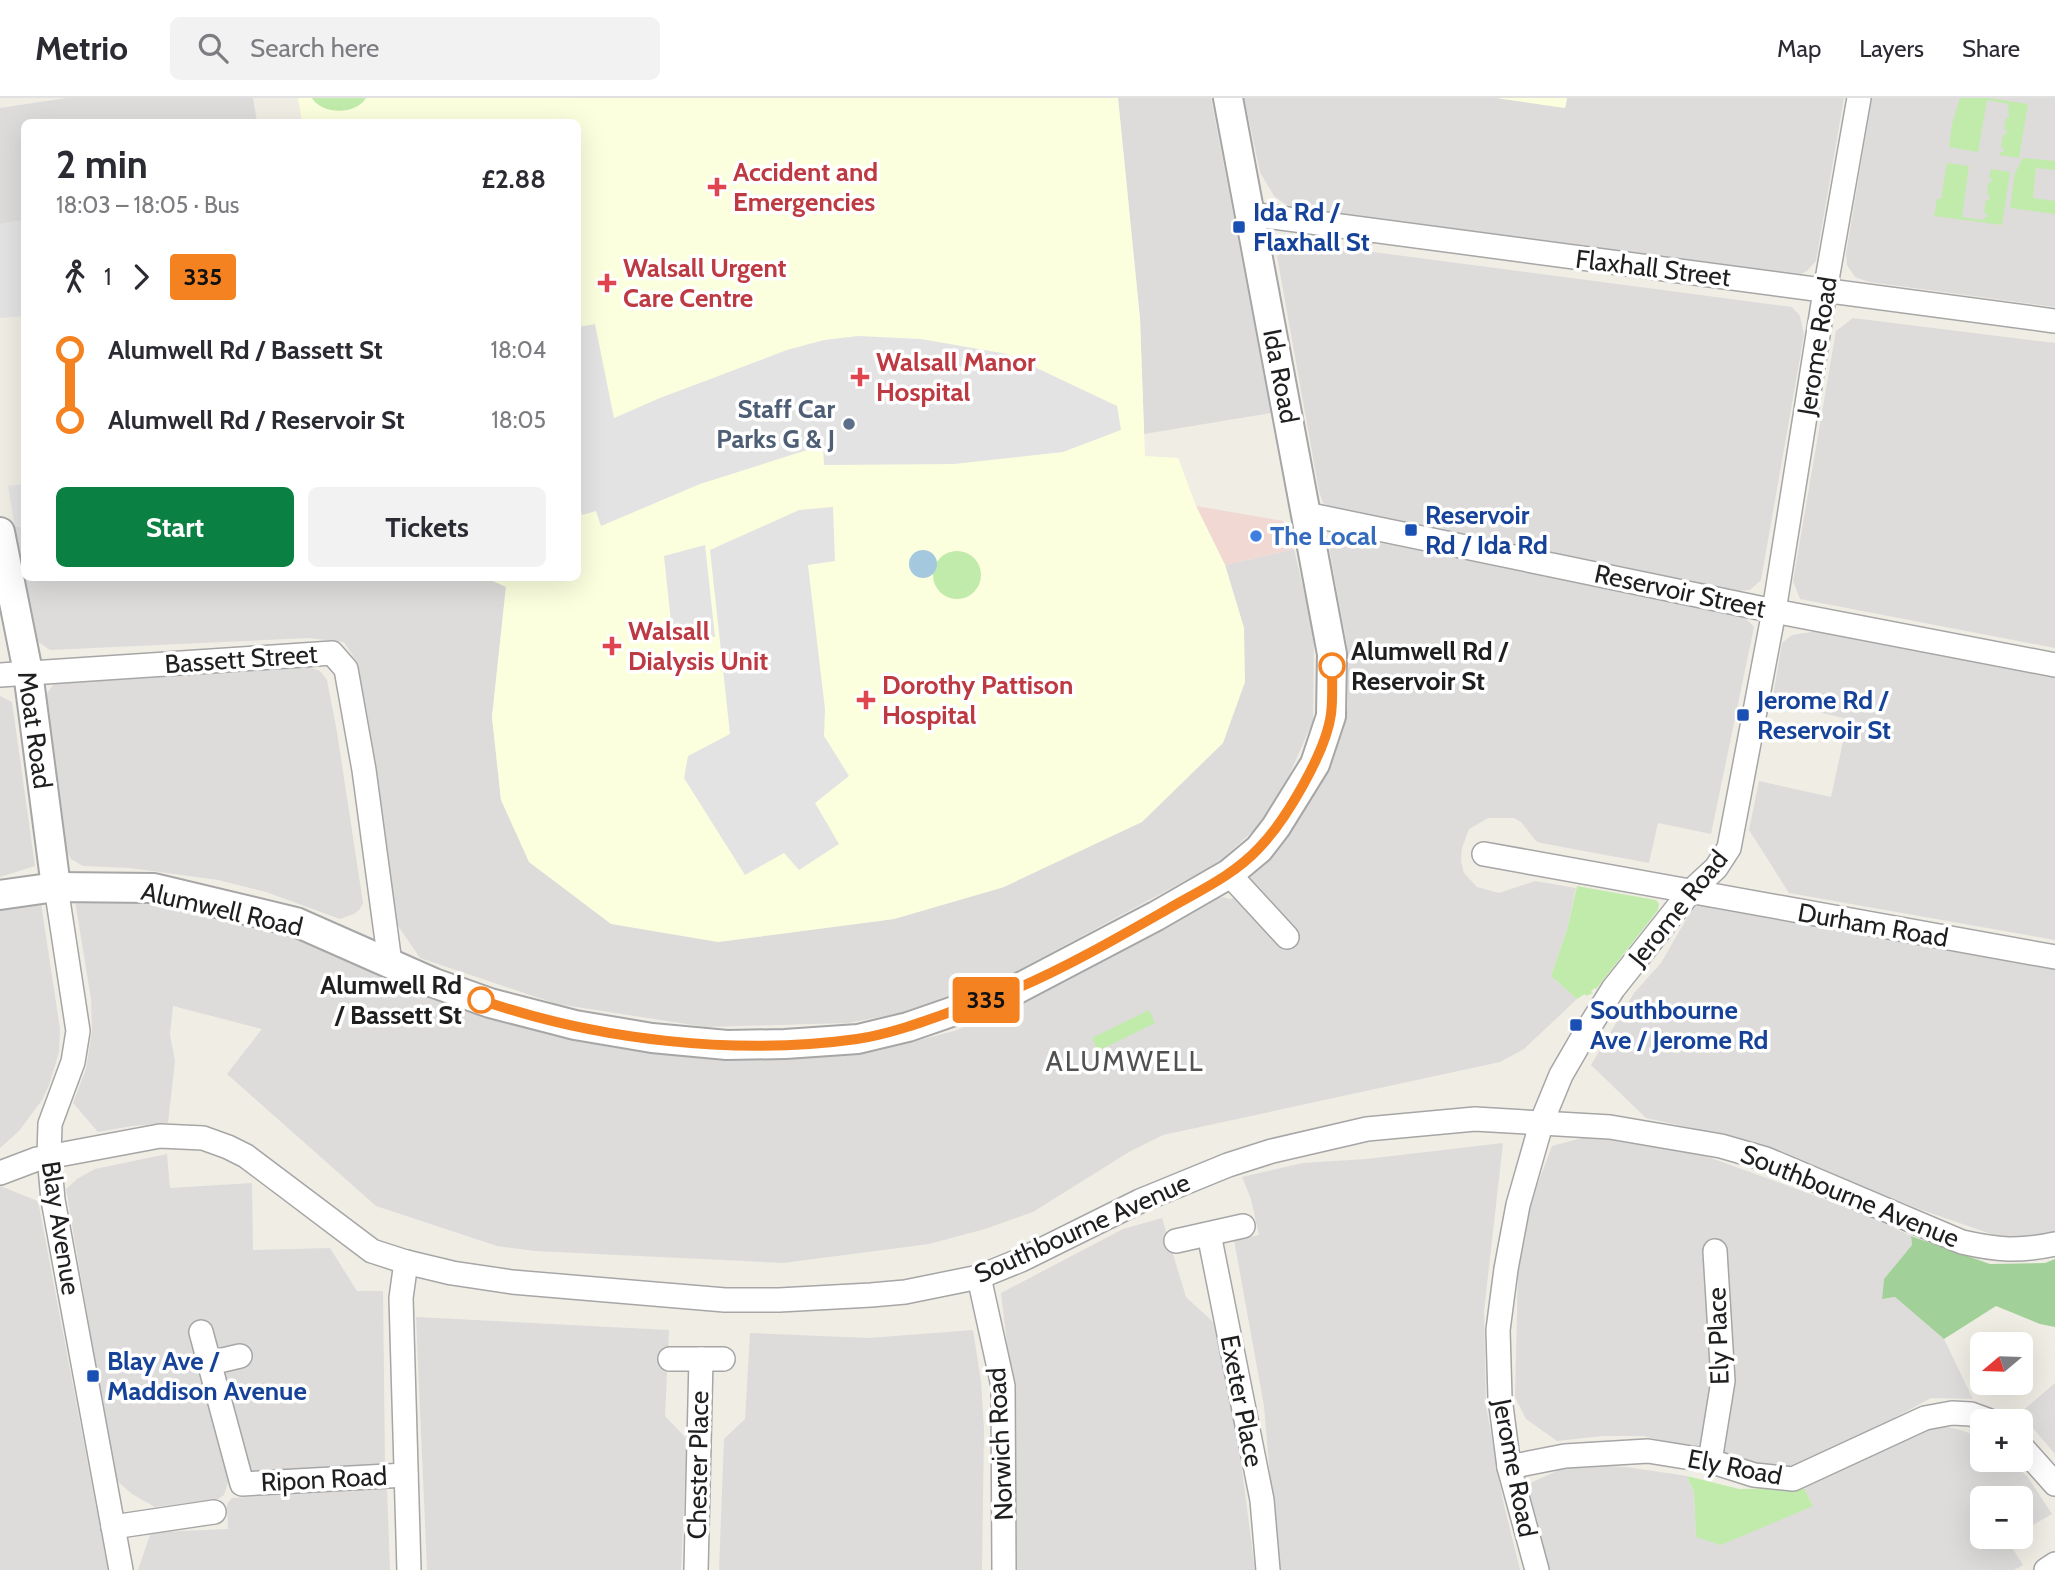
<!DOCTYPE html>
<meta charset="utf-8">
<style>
:root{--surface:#fff;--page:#f2f2f3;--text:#2b2b33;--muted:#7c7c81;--line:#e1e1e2;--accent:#0b8043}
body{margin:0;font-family:Cabin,sans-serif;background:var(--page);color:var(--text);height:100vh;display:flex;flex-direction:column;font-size:26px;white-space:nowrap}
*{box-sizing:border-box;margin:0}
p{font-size:23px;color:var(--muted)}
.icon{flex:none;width:38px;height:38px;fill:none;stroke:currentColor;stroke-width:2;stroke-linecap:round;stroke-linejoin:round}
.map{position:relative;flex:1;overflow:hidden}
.details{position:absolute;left:21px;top:21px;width:560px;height:462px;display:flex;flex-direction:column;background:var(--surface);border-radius:10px;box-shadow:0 7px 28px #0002}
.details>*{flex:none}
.badge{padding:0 14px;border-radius:5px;font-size:24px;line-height:46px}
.needle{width:46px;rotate:251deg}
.buttons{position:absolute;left:1970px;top:1234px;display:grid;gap:14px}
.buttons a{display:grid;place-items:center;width:63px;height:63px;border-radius:10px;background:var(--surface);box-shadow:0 7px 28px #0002;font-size:35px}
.map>.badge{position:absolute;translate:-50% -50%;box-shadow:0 0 0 4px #fff}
.legs{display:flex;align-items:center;gap:10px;height:77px;padding:0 35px;font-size:23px}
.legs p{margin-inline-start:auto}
.overview{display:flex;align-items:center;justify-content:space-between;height:119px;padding:0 35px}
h1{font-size:38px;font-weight:700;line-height:52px}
.primary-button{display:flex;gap:14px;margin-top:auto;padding:14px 35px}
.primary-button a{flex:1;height:80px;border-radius:10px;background:var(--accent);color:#fff;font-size:28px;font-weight:700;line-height:80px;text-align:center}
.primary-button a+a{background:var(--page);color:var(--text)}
ul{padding:0 35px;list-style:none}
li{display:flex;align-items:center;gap:24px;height:70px;font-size:26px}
li i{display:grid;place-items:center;width:10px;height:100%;margin:0 9px;background:currentColor}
li i::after{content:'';width:18px;height:18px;margin:-9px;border:5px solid;border-radius:50%;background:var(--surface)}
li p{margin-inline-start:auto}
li:first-child i{background:linear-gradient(#0000 50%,currentColor 0)}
li:last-child i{background:linear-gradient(currentColor 50%,#0000 0)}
header{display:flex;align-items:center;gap:42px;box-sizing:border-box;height:98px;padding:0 35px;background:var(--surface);border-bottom:2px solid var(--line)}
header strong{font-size:33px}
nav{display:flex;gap:38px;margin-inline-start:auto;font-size:24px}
.search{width:490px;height:63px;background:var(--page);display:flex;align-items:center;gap:18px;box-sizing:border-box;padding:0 24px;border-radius:10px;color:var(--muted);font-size:26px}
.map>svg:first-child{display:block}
</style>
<header>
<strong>Metrio</strong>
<div class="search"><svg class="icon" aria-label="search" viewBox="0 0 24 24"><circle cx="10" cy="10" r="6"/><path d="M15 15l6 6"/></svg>Search here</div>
<nav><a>Map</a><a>Layers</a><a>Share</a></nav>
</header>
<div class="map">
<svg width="2055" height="1472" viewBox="0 0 2055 1472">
<rect width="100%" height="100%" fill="#f0ede5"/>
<g fill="#dddcdb">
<path d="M67,0H253L257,24H24V122L0,126V10Z"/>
<path d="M1118,0H1211L1271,315L1144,336L1140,221Z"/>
<path d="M1244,0H1497L1565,10L1567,0H1844L1816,163L1807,173L1797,178L1292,111L1274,98L1260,74Z"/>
<path d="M1872,0H2055V209L1869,184L1855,179L1847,167L1846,156Z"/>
<path d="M1297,144L1792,209L1800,218L1804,237L1761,482L1750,492L1735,493L1335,412L1323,405L1319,393L1277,158L1285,149Z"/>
<path d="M1853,220L2055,245V550L1800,501L1793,483L1836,233Z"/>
<path d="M24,428V480H486L506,488L492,619L501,702L718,844L894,821L1004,789L1244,530L1225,467L1294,451L1314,536L1313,623L1276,707L1255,731L1218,765L1013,875L917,912L848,925L706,929L557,906L420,860L392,819L357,564L344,544L309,540L50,552L37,543L15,429Z"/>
<path d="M1336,438H1346L1744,518L1754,529L1711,736L1658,725L1649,765L1541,745L1536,743L1521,724L1514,720H1488L1469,731L1462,750L1461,763L1464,775L1477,789L1499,795L1535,783L1576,790L1567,832L1551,878L1577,901L1524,951L1500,964L1163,1037L1129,1054L1033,1114L985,1131L929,1146L783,1165L535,1153L497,1148L376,1108L227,976L262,931L173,908L170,937L175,963L168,1025L132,1028L98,1034L73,1005L86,971L92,933L91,901L75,803H125L165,807L243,823L326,851L379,877L459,911L553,938L622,951L755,961L877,953L954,933L1011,911L1158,835L1216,801L1223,799L1231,801L1252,787L1247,781L1286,739L1300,720L1335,654L1348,609L1347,547L1329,450L1332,441Z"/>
<path d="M1818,533L2055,580V842L1789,795L1749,732L1759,683L1831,699L1848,621L1772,604L1782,545L1792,537Z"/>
<path d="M309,569L320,573L327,582L337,634L363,805L360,811L354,816L340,821L266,794L218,782L130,770L83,768L71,761L67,753L43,601L53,587L60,584Z"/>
<path d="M0,598L12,604L35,768L0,779Z"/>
<path d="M41,805L60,931L59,954L49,987L42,1002L19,1033L0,1050V812Z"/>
<path d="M1695,806L2055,869V1133L2029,1141L1994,1137L1919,1111L1750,1043L1646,1020L1591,967L1634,895L1661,865Z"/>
<path d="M1593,1037L1700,1056L1857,1113L1911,1138L1912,1147L1884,1181L1882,1201L1895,1199L1944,1241L1973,1301L1931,1300L1808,1367L1782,1370L1726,1359L1644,1338H1602L1557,1343L1526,1321L1515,1299L1518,1171L1524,1122L1552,1048Z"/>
<path d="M1503,1045L1484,1213L1486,1308L1503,1403L1520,1472H1278L1264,1308L1234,1142L1259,1137L1251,1101L1242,1079L1303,1065L1366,1061Z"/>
<path d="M167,1056L170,1090L252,1085L253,1152L330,1150L357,1193H383L385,1368L229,1381L224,1397L218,1401L155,1409L132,1396L115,1381L66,1091L77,1081L95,1071Z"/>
<path d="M0,1088L38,1103L108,1472H0Z"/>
<path d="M1162,1120L1186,1199L1213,1224L1233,1302L1255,1472H1016L1012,1288L1001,1195L1123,1131Z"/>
<path d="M416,1219L669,1232L665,1318L687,1341L681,1472H427Z"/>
<path d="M973,1232L981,1283L984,1332L982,1472H719L724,1341L745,1321L750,1235L868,1240Z"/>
<path d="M2055,1285V1356L2020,1315Z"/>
<path d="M1934,1327L1958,1331L1983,1340V1362H2009L2027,1378L2052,1416L2021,1434V1400H1983V1438L2013,1439L2007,1442L2023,1467L2014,1472H1547L1524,1388L1572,1366L1626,1369L1687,1378L1694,1394L1696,1439L1813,1408L1804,1390L1905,1338Z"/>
<path d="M387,1390L390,1472H138L150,1437L159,1434L228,1431L227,1406L232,1400Z"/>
</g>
<path fill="#f1d8d3" d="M1196,408L1283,423L1294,451L1225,467Z"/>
<g fill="#fbffde">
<path d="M298,0H1118L1140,221L1145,358L1178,360L1196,408L1225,467L1244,530L1245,584L1223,645L1142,724L1004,789L894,821L718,844L611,826L529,764L501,702L492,619L506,489L486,480H578V24H302Z"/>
<path d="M1497,0H1567L1565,10Z"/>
</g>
<g fill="#c1ebaa">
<path d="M312,0H366C356,17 322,17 312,0Z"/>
<path d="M1960,0H1987L2028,6L2019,60L2000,57V54H2003L2004,50L2001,49L2003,37L2006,36L2007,32L2004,31L2006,20H2009L2008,6L1987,2L1978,54L1949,49L1952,26Z"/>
<path d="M2023,60L2055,63V72L2036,70L2033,100L2055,103V116L2010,110L2015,75Z"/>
<path d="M1947,65L1969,68L1962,119L1983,122V120H1986L1987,115H1984L1986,102H1989L1990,97H1987L1988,85H1991L1992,81L1989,80L1991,71L2010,74L2002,127L1934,118L1937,101H1941Z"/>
<circle cx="957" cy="477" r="24"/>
<path d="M1577,788L1656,802L1659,806L1658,812L1596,891L1594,890L1591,894L1593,895L1586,898L1585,896L1577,901L1551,878L1567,832Z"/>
<path d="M1149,912L1155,925L1098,953L1092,940Z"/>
<path d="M1687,1378L1739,1391L1804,1390L1813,1408L1721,1447L1696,1439L1694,1394Z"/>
</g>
<path fill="#a2d099" d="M1911,1138L1990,1166L2045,1165L2055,1161V1229L2040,1226L1996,1208L1944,1241L1895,1199L1882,1201L1884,1181L1912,1147Z"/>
<g fill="#e3e3e3">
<path d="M24,122V218L0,220V126Z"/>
<path d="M595,226L614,320L660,300L787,252L824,242L858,238L921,241L1007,256L1117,308L1121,332L1063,354L954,366L824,367L823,347L700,386L601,428L596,413L582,417L578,402V229Z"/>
<path d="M24,386V428L15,429L8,388Z"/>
<path d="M833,409L835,463L808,467L825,611L824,638L849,678L815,705L839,746L799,772L784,755L745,777L684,680L688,658L730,636L710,452L799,412Z"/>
<path d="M705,447L715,539L673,543L664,458Z"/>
</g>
<circle fill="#a4c9de" cx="923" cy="466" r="14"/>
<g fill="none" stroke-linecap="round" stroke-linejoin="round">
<defs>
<g id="minor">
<path d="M1251,116L2055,223"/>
<path d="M1306,416L1774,513L2055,567"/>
<path d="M0,577L332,555L346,571L364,672L390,865"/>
<path d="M1484,756L2055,859"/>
<path d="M1229,776L1287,839"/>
<path d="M56,789L78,933L73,964L50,1026L49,1058L53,1102L121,1472"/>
<path d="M0,1075L37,1061L160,1038L203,1040L228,1049L246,1058L372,1153L406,1164L452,1175L512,1184L725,1202H779L871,1197L905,1194L979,1179L1021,1162L1140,1103L1228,1067L1272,1053L1367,1031L1475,1021L1610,1029L1721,1048L1766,1061L1962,1144C1997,1152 2019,1154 2055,1146"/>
<path d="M1209,1136L1262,1402L1268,1472"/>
<path d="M1176,1143L1243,1128"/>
<path d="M406,1164L401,1200L409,1472"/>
<path d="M979,1179L1003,1288L1004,1472"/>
<path d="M201,1234L242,1386L406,1377"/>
<path d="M670,1261H723"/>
<path d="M210,1265L240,1258"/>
<path d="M2021,1348L2055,1386"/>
<path d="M1710,1363L1723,1283L1715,1153"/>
<path d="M1509,1369L1565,1358L1648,1353L1710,1363L1754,1377L1793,1381L1925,1320L1952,1315L1971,1316L1990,1323"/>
<path d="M113,1429L214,1414"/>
<path d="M696,1472L701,1261"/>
<path d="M1537,1472L1509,1369L1500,1300L1498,1232L1506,1171L1518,1107L1542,1023L1561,977L1583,939L1613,891L1690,794L1716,770L1729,750L1774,513L1825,193L1859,0"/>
<path d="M2046,1472L2055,1466"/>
</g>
<g id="tertiary">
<path d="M0,434L28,574L56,789"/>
<path d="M0,797L56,789L154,790L296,824L434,885L490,905L575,927L652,940L727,947L785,946L858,941L908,929L1015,892L1156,818L1229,776L1259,751L1276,729L1315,666L1331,618L1332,556L1228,0"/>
</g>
</defs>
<use href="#minor" stroke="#a6a6a6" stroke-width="26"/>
<use href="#tertiary" stroke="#a6a6a6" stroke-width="32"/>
<use href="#minor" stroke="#fff" stroke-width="23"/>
<use href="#tertiary" stroke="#fff" stroke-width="28"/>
</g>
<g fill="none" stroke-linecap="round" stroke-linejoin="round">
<defs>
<path id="line-1" d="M481,902C596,942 736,958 857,941C890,936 922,924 953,913C975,906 997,899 1018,890C1069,868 1119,839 1168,811C1199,793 1234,777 1259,750C1286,722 1326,654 1331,616C1333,601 1332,584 1332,568"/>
</defs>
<use href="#line-1" stroke="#fff" stroke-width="16"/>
<use href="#line-1" stroke="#f58220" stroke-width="10"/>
</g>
<g fill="#e0444e" stroke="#fff" stroke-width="2.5">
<path d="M713.5 78.5h7v7h7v7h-7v7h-7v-7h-7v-7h7z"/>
<path d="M603.5 174.5h7v7h7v7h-7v7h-7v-7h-7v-7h7z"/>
<path d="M856.5 268.5h7v7h7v7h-7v7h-7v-7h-7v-7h7z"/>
<path d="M608.5 537.5h7v7h7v7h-7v7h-7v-7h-7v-7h7z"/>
<path d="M862.5 591.5h7v7h7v7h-7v7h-7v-7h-7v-7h7z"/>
</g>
<g fill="#1a4fb4" stroke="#fff" stroke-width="2.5">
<rect x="1232" y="122" width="14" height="14" rx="3.5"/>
<rect x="1404" y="425" width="14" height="14" rx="3.5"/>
<rect x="1736" y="610" width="14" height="14" rx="3.5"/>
<rect x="1569" y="920" width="14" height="14" rx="3.5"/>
<rect x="86" y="1271" width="14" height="14" rx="3.5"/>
</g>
<circle fill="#5c6f8a" stroke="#fff" stroke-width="2.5" cx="849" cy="326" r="7"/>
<circle fill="#3f7fe0" stroke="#fff" stroke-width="2.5" cx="1256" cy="438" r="7"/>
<g fill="#fff" stroke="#f58220" stroke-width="3.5">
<circle cx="1332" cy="568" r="12"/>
<circle cx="481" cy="902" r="12"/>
</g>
<g text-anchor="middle" stroke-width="7" stroke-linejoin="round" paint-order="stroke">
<g font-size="26" font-weight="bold" fill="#be3a42" stroke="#fff" text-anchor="start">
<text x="733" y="83">Accident and<tspan x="733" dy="30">Emergencies</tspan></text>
<text x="623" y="179">Walsall Urgent<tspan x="623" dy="30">Care Centre</tspan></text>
<text x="876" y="273">Walsall Manor<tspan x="876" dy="30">Hospital</tspan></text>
<text x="628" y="542">Walsall<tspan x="628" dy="30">Dialysis Unit</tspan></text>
<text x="882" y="596">Dorothy Pattison<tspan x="882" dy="30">Hospital</tspan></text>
</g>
<g font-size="26" font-weight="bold" fill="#164399" stroke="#fff" text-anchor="start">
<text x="1253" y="123">Ida Rd /<tspan x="1253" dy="30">Flaxhall St</tspan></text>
<text x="1425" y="426">Reservoir<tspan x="1425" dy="30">Rd / Ida Rd</tspan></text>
<text x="1757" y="611">Jerome Rd /<tspan x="1757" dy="30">Reservoir St</tspan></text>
<text x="1590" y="921">Southbourne<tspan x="1590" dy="30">Ave / Jerome Rd</tspan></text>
<text x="107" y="1272">Blay Ave /<tspan x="107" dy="30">Maddison Avenue</tspan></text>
</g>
<g font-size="26" fill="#1f1f1f" stroke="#fff">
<text transform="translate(1653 170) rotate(7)" y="9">Flaxhall Street</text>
<text transform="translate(1817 248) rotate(-81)" y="9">Jerome Road</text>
<text transform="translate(1281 278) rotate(79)" y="9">Ida Road</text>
<text transform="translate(1680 493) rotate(12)" y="9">Reservoir Street</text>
<text transform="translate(241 561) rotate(-4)" y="9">Bassett Street</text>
<text transform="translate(35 632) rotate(82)" y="9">Moat Road</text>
<text transform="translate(1678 810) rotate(-51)" y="9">Jerome Road</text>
<text transform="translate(222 811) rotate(13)" y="9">Alumwell Road</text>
<text transform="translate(1873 827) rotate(10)" y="9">Durham Road</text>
<text transform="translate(1850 1098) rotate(22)" y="9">Southbourne Avenue</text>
<text transform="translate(61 1130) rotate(81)" y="9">Blay Avenue</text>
<text transform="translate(1082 1130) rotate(-24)" y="9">Southbourne Avenue</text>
<text transform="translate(1718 1238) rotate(-92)" y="9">Ely Place</text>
<text transform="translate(1242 1303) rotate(79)" y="9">Exeter Place</text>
<text transform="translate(1000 1346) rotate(-93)" y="9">Norwich Road</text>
<text transform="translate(698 1367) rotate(-89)" y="9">Chester Place</text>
<text transform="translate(1735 1369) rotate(11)" y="9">Ely Road</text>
<text transform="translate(1515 1370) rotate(79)" y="9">Jerome Road</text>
<text transform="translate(324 1381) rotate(-3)" y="9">Ripon Road</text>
</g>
<g font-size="26" font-weight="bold" fill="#4e5e75" stroke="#fff" text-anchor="end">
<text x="835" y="320">Staff Car<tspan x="835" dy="30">Parks G &amp; J</tspan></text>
</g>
<g font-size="26" font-weight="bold" fill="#366cbe" stroke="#fff" text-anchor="start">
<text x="1270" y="447">The Local</text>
</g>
<g font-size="26" font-weight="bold" fill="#1f1f1f" stroke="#fff" text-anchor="start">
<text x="1351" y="562">Alumwell Rd /<tspan x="1351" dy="30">Reservoir St</tspan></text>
<text x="462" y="896" text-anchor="end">Alumwell Rd<tspan x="462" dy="30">/ Bassett St</tspan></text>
</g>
<g font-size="28" letter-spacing="2" fill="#525252" stroke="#fff">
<text x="1125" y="973">ALUMWELL</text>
</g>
</g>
</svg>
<div class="buttons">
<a><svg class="needle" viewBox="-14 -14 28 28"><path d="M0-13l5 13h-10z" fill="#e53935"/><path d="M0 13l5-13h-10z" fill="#7c7c81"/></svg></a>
<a>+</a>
<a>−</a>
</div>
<b class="badge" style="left:986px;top:902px;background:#f58220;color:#111">335</b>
<section class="details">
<div class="overview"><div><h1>2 min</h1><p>18:03 – 18:05 · Bus</p></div><b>£2.88</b></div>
<div class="legs"><svg class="icon" aria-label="walk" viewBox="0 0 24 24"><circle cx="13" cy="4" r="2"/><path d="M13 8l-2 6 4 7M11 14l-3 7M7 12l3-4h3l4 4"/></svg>1<svg class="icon" aria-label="forward" viewBox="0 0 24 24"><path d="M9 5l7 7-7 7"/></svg><b class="badge" style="background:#f58220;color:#111">335</b></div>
<ul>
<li><i style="color:#f58220"></i><b>Alumwell Rd / Bassett St</b><p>18:04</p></li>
<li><i style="color:#f58220"></i><b>Alumwell Rd / Reservoir St</b><p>18:05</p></li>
</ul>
<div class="primary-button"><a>Start</a><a>Tickets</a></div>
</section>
</div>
